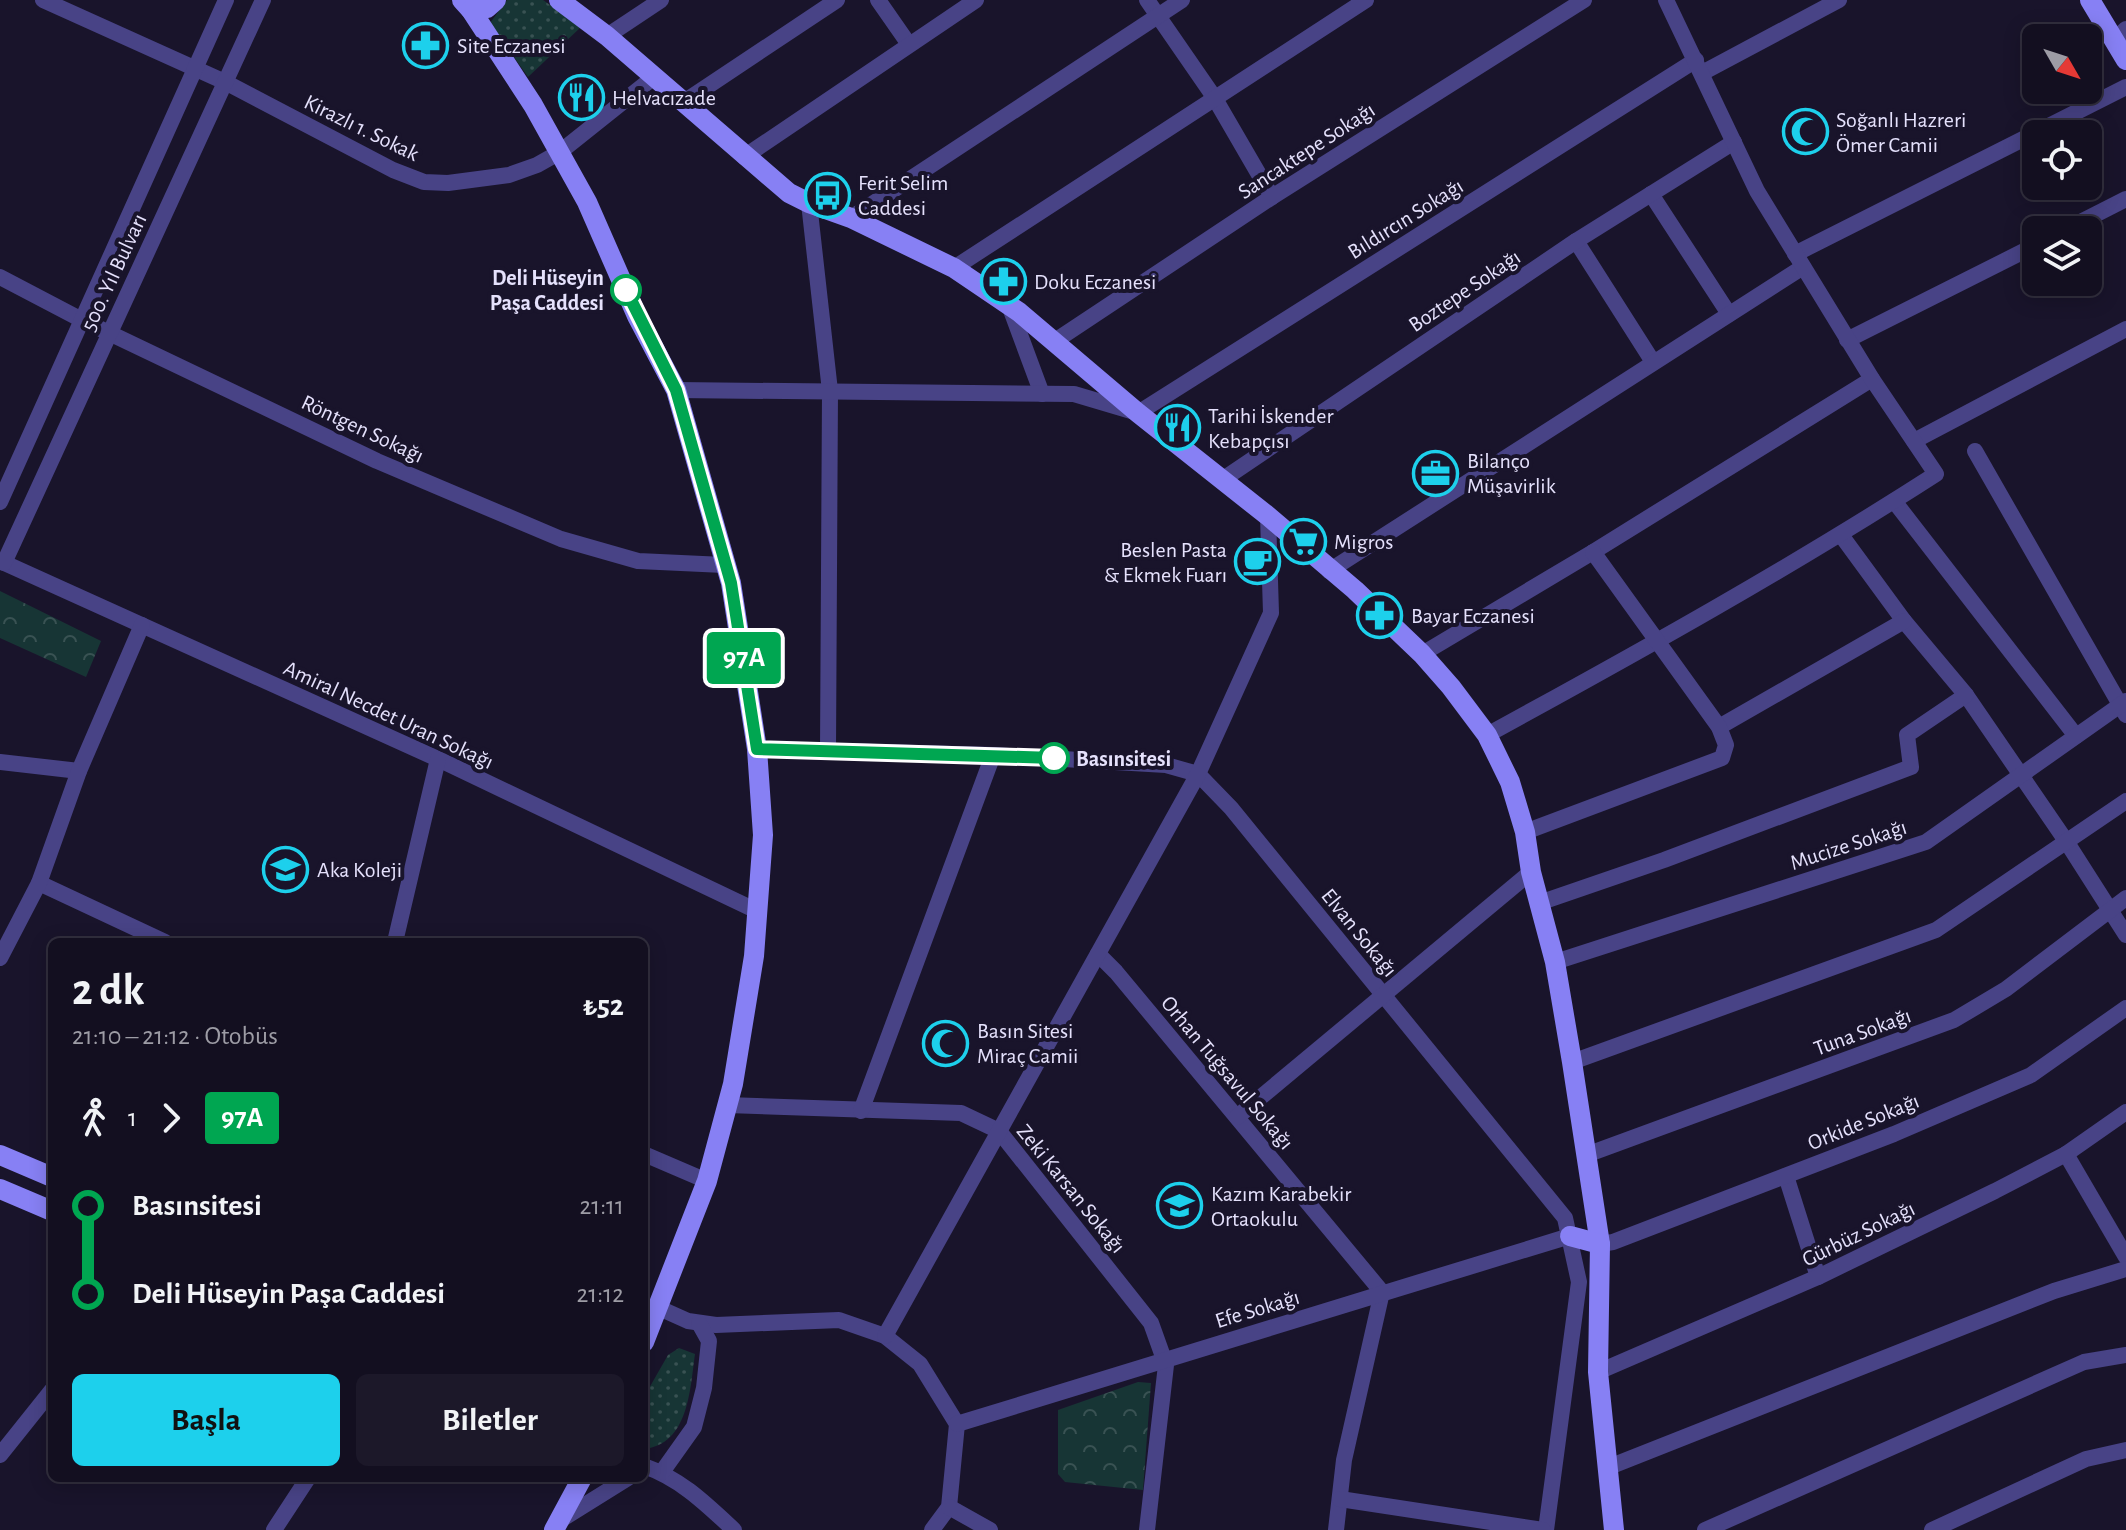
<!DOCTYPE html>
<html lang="tr">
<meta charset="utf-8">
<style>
:root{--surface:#130f20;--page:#1c1829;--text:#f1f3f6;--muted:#9d9ca5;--line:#322f3e;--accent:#1dd0ec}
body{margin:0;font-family:"Alegreya Sans",sans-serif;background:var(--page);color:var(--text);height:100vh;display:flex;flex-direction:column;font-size:30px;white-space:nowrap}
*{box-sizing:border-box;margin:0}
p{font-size:26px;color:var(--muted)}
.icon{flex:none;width:44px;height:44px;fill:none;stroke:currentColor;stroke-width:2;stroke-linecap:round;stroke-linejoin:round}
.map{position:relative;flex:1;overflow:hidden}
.drawer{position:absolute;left:48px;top:938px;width:600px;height:544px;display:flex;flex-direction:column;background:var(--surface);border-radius:12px;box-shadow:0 4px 20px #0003,0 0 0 2px var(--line)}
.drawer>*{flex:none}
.badge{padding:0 16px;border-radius:6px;font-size:28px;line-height:52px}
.needle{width:52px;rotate:129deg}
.fabs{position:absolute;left:2022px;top:24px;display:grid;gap:16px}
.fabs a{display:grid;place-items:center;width:80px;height:80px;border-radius:12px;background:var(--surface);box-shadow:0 4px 20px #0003,0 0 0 2px var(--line);font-size:40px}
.map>.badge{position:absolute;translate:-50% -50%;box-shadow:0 0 0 4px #fff}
.legs{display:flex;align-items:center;gap:12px;height:88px;padding:0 24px;font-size:26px}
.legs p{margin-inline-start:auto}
.headline{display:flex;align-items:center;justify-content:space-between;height:136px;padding:0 24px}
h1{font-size:44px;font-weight:700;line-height:60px}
.cta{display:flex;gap:16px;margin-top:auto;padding:16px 24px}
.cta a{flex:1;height:92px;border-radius:12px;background:var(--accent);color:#111;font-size:32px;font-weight:700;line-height:92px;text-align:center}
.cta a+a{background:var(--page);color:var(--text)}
ul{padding:0 24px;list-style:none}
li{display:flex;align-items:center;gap:28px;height:88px;font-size:30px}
li i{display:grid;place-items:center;width:12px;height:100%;margin:0 10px;background:currentColor}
li i::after{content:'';width:20px;height:20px;margin:-10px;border:6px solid;border-radius:50%;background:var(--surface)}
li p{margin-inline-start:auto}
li:first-child i{background:linear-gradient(#0000 50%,currentColor 0)}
li:last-child i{background:linear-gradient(currentColor 50%,#0000 0)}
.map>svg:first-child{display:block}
</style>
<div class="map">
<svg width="2126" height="1530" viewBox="0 0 2126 1530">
<defs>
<pattern id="grass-dots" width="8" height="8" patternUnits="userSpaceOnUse" patternTransform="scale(2)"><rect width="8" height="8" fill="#173535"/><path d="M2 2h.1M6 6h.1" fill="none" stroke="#395253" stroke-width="1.8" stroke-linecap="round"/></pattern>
<pattern id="park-crowns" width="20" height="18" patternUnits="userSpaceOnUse" patternTransform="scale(2)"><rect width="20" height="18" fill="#173535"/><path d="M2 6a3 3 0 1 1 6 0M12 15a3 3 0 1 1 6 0" fill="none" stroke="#395253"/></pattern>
</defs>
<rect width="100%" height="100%" fill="#19142b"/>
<g fill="url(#grass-dots)">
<path d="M507,0H543L581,27L528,77L490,23Z"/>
<path d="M679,1348L695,1354C690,1389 689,1444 644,1449V1397L668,1355Z"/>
</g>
<g fill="url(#park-crowns)">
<path d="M0,591L101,641L86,677L0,638Z"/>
<path d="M1138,1382L1151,1383L1143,1490L1065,1482L1058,1474V1410Z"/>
</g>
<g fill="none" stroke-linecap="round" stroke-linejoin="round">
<g stroke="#484386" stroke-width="16">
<path d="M43,0L225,82L393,170L424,182L448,183L509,175L537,165L560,152L654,77"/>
<path d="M878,0L908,43"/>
<path d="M1147,0L1214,97L1272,197"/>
<path d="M607,36L661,0"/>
<path d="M2114,40L2126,29"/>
<path d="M1702,73L1839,0"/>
<path d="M684,102L837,0"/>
<path d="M744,157L976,0"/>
<path d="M1651,194L1729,314"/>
<path d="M809,203L830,391L828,751"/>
<path d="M851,218L1182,0"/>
<path d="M2065,230L2126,199"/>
<path d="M1576,241L1653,362"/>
<path d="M1795,254L2126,87"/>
<path d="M954,268L1366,0"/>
<path d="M0,277L82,320L377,461L561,539L638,561L724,565"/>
<path d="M1009,305L1042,394"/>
<path d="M1847,340L2036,245"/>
<path d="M1055,341L1272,197L1584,0"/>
<path d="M676,390L1074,394L1138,413L1696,60"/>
<path d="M1914,441L2126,329"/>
<path d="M1975,451L2126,715"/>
<path d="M1222,480L1576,241L1734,142"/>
<path d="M1894,501L2076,736"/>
<path d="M0,502L226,0"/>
<path d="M1841,535L1904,621L1966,695L2066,841L2126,935"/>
<path d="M0,561L438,759L757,911"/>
<path d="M4,563L263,0"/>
<path d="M1329,571L1803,267"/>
<path d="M1422,654L1593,552L1872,379"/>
<path d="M1719,727L1904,621"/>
<path d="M1487,735C1639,652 1790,568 1936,474L1872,379L1757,191L1666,0"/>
<path d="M757,749L993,755L1166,765L1198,774L1231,808L1565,1218L1579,1282L1546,1530"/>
<path d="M0,762L79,771"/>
<path d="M1525,832L1722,758L1726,745L1719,727L1593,552"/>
<path d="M39,883L165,942"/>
<path d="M1539,903L1664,860L1911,767L1907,735L1966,695"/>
<path d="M395,942L438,759"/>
<path d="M1098,954L1116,972L1382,1292L1344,1460L1336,1530"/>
<path d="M0,958L39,883L79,771L142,625"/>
<path d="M1555,962L1926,842L2126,701"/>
<path d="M1572,1062L1936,930L2126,801"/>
<path d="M727,1105L961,1113L999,1131L1151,1323L1166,1365L1147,1530"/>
<path d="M861,1111L993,755"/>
<path d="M1237,1117L1531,872"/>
<path d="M644,1154L707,1181"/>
<path d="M2066,1154L2126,1257"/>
<path d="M1586,1155L1954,1020L2006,989L2126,898"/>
<path d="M1786,1176L1818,1277"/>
<path d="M1600,1244L1613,1242L1894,1134L2031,1075L2126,1008"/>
<path d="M659,1308L688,1321L716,1325L839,1320L885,1336L920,1364L957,1424L949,1507L932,1530"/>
<path d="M885,1336L1198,774L1271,613L1268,516"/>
<path d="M1598,1372L1818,1277L1995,1191L2066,1154L2126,1112"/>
<path d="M957,1424L1570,1236"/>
<path d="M0,1455L52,1390"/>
<path d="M644,1466C681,1479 706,1504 734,1530"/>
<path d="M1609,1467L2054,1291L2126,1269"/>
<path d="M662,1472L694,1427L704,1388L709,1341L699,1323"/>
<path d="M1340,1499L1543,1530"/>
<path d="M949,1507L990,1530"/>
<path d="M559,1521L628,1478"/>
<path d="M274,1530L308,1478"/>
<path d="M1705,1530L2084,1362L2126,1355"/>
<path d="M1932,1530L2086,1459L2126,1450"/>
</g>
<g stroke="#8780f4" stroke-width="20">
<path d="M462,0L471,10L533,105L587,202L637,316L676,390L731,583L757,749L763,835L754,956L733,1084L707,1181L644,1342"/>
<path d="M559,0L607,36L789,193L809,203L851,218L954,268L1019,312L1138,413L1268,516L1355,590L1422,654L1451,687L1487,735L1510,782L1525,832L1531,872L1555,962L1572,1062L1600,1244L1598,1372L1614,1530"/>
<path d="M2090,0L2126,60"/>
<path d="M471,10L487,8L496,0"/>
<path d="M0,1155L52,1177"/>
<path d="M0,1189L52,1211"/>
<path d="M1570,1236L1600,1244"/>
<path d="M554,1530L582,1478"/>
</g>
</g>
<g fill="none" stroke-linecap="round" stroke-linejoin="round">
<defs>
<path id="line-1" d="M626,290L676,390L731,583L757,749L1054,758"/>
</defs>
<use href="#line-1" stroke="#fff" stroke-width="18"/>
<use href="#line-1" stroke="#00a651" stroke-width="12"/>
</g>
<defs>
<symbol id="pharmacy-ring" viewBox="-11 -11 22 22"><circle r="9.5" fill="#19142b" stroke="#1dd0ec" stroke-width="1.5"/><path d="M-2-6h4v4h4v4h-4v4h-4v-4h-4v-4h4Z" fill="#1dd0ec"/></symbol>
<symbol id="restaurant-ring" viewBox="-11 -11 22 22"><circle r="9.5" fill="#19142b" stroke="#1dd0ec" stroke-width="1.5"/><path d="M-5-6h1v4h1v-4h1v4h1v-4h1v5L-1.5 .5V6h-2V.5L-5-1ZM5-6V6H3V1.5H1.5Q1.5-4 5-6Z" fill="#1dd0ec"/></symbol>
<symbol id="mosque-ring" viewBox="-11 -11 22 22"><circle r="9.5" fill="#19142b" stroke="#1dd0ec" stroke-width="1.5"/><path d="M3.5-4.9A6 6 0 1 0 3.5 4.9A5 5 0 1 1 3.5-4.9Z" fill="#1dd0ec"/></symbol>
<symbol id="bus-ring" viewBox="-11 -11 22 22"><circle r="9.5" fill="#19142b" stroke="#1dd0ec" stroke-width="1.5"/><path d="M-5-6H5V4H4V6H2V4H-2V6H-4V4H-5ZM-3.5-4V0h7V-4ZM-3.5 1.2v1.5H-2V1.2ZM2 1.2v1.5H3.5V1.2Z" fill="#1dd0ec"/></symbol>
<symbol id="office-ring" viewBox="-11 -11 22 22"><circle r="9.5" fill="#19142b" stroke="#1dd0ec" stroke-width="1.5"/><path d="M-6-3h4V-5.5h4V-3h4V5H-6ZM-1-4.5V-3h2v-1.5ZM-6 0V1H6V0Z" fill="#1dd0ec"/></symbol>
<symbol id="supermarket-ring" viewBox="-11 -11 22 22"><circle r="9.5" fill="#19142b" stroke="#1dd0ec" stroke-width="1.5"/><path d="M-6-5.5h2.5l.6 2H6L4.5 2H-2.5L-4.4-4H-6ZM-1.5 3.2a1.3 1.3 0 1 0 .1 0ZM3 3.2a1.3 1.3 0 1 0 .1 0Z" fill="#1dd0ec"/></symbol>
<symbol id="cafe-ring" viewBox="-11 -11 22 22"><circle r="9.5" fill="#19142b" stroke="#1dd0ec" stroke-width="1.5"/><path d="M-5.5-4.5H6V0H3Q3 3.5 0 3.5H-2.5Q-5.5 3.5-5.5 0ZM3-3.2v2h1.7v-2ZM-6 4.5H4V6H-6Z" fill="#1dd0ec"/></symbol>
<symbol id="university-ring" viewBox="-11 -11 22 22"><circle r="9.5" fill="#19142b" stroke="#1dd0ec" stroke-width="1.5"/><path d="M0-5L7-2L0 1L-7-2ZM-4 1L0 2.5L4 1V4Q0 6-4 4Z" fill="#1dd0ec"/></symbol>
<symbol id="school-ring" viewBox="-11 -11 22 22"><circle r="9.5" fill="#19142b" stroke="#1dd0ec" stroke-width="1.5"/><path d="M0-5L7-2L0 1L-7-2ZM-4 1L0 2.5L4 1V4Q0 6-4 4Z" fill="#1dd0ec"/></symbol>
</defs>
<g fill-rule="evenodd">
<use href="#pharmacy-ring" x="400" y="20" width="51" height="51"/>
<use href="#restaurant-ring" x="556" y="72" width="51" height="51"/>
<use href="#mosque-ring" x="1780" y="106" width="51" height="51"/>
<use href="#bus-ring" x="802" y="170" width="51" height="51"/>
<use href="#pharmacy-ring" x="978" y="256" width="51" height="51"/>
<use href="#restaurant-ring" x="1152" y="402" width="51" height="51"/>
<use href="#office-ring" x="1410" y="448" width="51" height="51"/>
<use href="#supermarket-ring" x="1278" y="516" width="51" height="51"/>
<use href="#cafe-ring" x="1232" y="536" width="51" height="51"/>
<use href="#pharmacy-ring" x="1354" y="590" width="51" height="51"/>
<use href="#university-ring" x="260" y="844" width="51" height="51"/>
<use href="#mosque-ring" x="920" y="1018" width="51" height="51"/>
<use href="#school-ring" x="1154" y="1180" width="51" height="51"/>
</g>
<g fill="#fff" stroke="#00a651" stroke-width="4">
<circle cx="626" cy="290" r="14"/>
<circle cx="1054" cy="758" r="14"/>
</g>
<g text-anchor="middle" stroke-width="8" stroke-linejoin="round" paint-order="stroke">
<g font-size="22" fill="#e5e1fc" stroke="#19142b" text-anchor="start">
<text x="457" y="53">Site Eczanesi</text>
<text x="612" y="105">Helvacızade</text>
<text x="1836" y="127">Soğanlı Hazreri<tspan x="1836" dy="25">Ömer Camii</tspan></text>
<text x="858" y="190">Ferit Selim<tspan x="858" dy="25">Caddesi</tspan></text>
<text x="1034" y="289">Doku Eczanesi</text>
<text x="1208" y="423">Tarihi İskender<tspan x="1208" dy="25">Kebapçısı</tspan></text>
<text x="1467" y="468">Bilanço<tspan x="1467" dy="25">Müşavirlik</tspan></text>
<text x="1334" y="549">Migros</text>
<text x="1227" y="557" text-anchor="end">Beslen Pasta<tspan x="1227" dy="25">&amp; Ekmek Fuarı</tspan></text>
<text x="1411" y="623">Bayar Eczanesi</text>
<text x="317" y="877">Aka Koleji</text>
<text x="977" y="1038">Basın Sitesi<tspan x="977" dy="25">Miraç Camii</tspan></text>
<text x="1211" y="1201">Kazım Karabekir<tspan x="1211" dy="25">Ortaokulu</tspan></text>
</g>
<g font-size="22" fill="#e5e1fc" stroke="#19142b">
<text transform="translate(362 127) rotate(26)" y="8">Kirazlı 1. Sokak</text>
<text transform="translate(1306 150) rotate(-33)" y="8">Sancaktepe Sokağı</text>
<text transform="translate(1405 218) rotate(-32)" y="8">Bıldırcın Sokağı</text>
<text transform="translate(113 272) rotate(-65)" y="8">500. Yıl Bulvarı</text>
<text transform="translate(1464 290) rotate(-34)" y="8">Boztepe Sokağı</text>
<text transform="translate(363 428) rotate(25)" y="8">Röntgen Sokağı</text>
<text transform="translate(389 714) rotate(25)" y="8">Amiral Necdet Uran Sokağı</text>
<text transform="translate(1848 844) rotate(-18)" y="8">Mucize Sokağı</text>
<text transform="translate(1360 932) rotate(51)" y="8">Elvan Sokağı</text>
<text transform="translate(1862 1031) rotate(-20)" y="8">Tuna Sokağı</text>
<text transform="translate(1228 1072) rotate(50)" y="8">Orhan Tuğsavul Sokağı</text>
<text transform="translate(1863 1121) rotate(-22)" y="8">Orkide Sokağı</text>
<text transform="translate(1072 1188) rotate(51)" y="8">Zeki Karsan Sokağı</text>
<text transform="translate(1858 1233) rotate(-26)" y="8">Gürbüz Sokağı</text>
<text transform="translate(1257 1308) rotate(-17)" y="8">Efe Sokağı</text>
</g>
<g font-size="22" font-weight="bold" fill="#e5e1fc" stroke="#19142b" text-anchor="end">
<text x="604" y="285">Deli Hüseyin<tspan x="604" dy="25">Paşa Caddesi</tspan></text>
<text x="1076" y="766" text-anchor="start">Basınsitesi</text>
</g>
</g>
</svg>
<div class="fabs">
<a><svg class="needle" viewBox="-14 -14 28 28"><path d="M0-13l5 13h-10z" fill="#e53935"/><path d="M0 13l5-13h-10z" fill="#9d9ca5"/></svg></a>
<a><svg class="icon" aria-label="locate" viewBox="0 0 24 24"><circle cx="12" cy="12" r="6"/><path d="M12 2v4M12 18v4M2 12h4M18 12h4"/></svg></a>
<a><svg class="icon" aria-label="layers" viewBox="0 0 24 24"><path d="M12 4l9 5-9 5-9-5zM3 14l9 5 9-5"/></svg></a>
</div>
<b class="badge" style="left:744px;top:658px;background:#00a651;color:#fff">97A</b>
<section class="drawer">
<div class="headline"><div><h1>2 dk</h1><p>21:10 – 21:12 · Otobüs</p></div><b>₺52</b></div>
<div class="legs"><svg class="icon" aria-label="walk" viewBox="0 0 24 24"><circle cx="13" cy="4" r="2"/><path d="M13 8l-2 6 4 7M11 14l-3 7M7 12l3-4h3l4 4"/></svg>1<svg class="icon" aria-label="forward" viewBox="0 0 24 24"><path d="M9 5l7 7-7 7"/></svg><b class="badge" style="background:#00a651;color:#fff">97A</b></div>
<ul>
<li><i style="color:#00a651"></i><b>Basınsitesi</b><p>21:11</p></li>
<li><i style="color:#00a651"></i><b>Deli Hüseyin Paşa Caddesi</b><p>21:12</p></li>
</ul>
<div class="cta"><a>Başla</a><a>Biletler</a></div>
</section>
</div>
